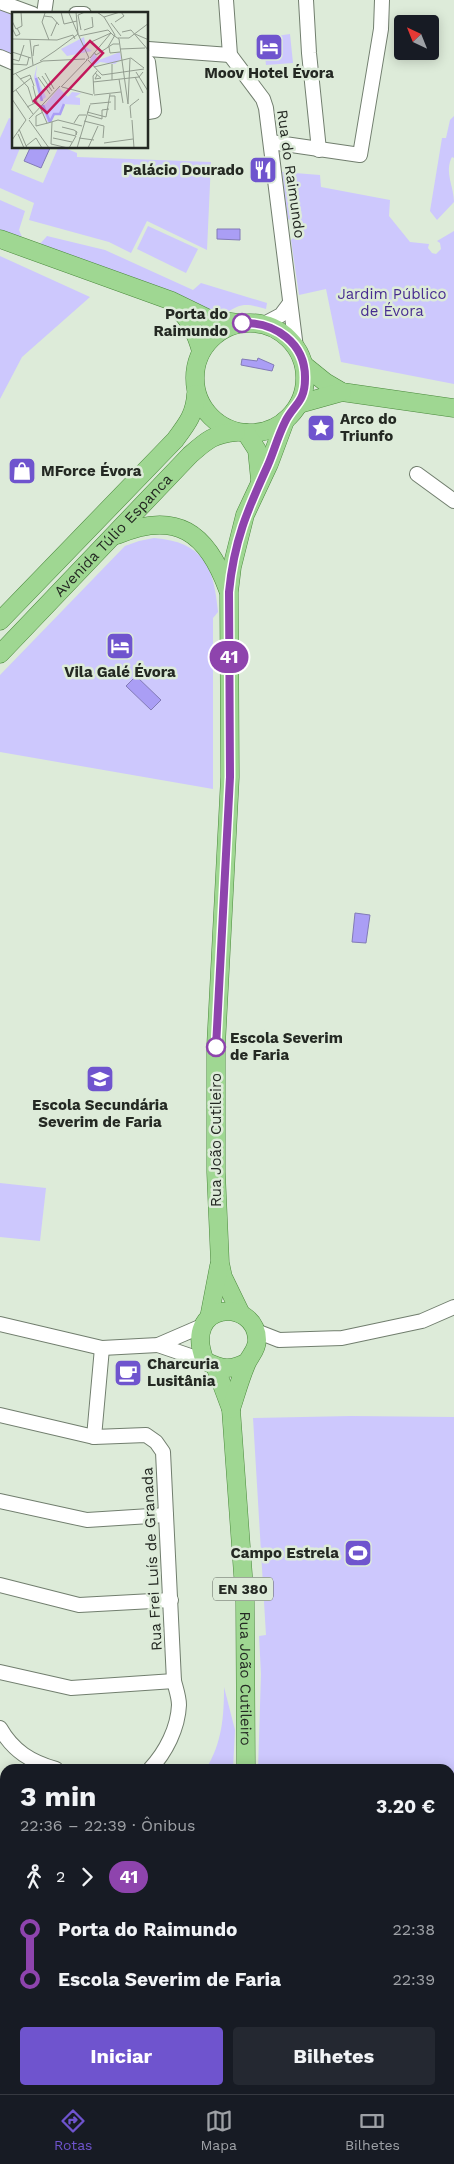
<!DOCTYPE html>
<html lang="pt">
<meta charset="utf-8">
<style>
:root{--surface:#171b24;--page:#242831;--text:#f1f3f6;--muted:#9ea1a6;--line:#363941;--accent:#6f54ce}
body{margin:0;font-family:"Work Sans",sans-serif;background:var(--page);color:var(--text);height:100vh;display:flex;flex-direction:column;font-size:19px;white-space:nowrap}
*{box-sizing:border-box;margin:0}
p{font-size:16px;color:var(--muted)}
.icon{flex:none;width:28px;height:28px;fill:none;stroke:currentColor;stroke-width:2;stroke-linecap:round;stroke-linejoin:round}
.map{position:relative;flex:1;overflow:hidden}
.drawer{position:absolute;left:0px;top:1764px;width:455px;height:331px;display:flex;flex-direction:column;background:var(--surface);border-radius:15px 15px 0 0;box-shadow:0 2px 12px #0003}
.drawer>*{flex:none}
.badge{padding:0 10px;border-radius:16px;font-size:18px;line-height:32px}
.needle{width:32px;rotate:317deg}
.controls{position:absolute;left:394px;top:15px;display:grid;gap:10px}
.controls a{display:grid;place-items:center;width:45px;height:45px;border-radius:5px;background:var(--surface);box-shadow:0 2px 12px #0003;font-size:25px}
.map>.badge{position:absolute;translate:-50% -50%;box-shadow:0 0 0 2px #fff}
.legs{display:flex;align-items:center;gap:8px;height:55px;padding:0 20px;font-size:16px}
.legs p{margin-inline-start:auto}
.head{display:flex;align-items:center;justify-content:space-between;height:85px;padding:0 20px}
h1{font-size:28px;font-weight:700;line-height:38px}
.primary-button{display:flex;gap:10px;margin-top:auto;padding:10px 20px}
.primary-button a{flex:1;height:58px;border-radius:5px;background:var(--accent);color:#fff;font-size:20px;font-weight:700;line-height:58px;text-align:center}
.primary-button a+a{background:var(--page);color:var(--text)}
ul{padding:0 20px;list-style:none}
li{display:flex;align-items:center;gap:18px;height:50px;font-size:19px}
li i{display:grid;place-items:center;width:8px;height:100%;margin:0 6px;background:currentColor}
li i::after{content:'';width:12px;height:12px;margin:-6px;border:4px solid;border-radius:50%;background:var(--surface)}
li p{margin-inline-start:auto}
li:first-child i{background:linear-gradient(#0000 50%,currentColor 0)}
li:last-child i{background:linear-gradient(currentColor 50%,#0000 0)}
.tabs{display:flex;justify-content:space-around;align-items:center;height:70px;border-top:1px solid var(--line);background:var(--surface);font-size:14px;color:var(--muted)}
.tabs a{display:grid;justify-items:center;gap:2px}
.tabs .selected{color:var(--accent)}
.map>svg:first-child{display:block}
</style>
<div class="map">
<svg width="454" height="2094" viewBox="0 0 454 2094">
<rect width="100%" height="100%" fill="#ddebd9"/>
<g fill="#cdc8fd">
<path d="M0,7L14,14V59L0,53Z"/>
<path d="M290,34L293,63L266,65L263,38Z"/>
<path d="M454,116V158L452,157C444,172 454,186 454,202L437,220L430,211L442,138H446L450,120Z"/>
<path d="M9,118L14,120V148H20L11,170L43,183L58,148H65L77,153V157L211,162L207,250L147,221L131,253L109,242L29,220L34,203L0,188V138Z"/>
<path d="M282,172L320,175L321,187L390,200L389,216L410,242L429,244L428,248L432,253L436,254L441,249L440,243L437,241L454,231V384L341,362L326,289L299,295L291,240L297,234L299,229L296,223L288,219Z"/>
<path d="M0,200L25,211L19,230L22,237L0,230Z"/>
<path d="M148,226L198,249L186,273L137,249Z"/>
<path d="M47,236L105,250L193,290L201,283L267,303L266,309C247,304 242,302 225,314L204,309L39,245Z"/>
<path d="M0,256L90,297L22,357L0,399Z"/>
<path d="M154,538C203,542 214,566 218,612L213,618V789L0,752V675L125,546L139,541Z"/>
<path d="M0,1183L46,1188L40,1241L0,1237Z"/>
<path d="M351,1416L454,1417V2094H440L434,2090H450V1769H258L261,1674L259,1636L266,1635L253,1418Z"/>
<path d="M224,1687L235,1730L233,1769H206C222,1743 224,1717 224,1687Z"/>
<path d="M0,1795L5,1798V1931L0,1929Z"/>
<path d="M291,2090H425L422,2094H318Z"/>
</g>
<g fill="#aa9ef5" stroke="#827bb6">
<path d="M30,148H50L41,168L24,161Z"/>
<path d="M217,229H240V240L217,239Z"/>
<path d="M258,358L274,365L272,371L241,365L242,359L257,361Z"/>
<path d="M136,676L161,700L151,710L126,686Z"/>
<path d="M355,913L370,915L366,943L352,942Z"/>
</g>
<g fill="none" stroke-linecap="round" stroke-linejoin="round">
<g stroke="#827bb6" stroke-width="4">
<path d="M0,1904L5,1907"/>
<path d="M450,2077L454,2078"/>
</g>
<defs>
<g id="minor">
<path d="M226,0L230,55L263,99L266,108L296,348"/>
<path d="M306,0L309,53L319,150"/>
<path d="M0,2L33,14"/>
<path d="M44,14L46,0"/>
<path d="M76,14H84"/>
<path d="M148,49L230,55"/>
<path d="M0,57L14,63"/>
<path d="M148,112L154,111L148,62"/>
<path d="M271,142L360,155L381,29L382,0"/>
<path d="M264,324L281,315L290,303"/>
<path d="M417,474L454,501"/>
<path d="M0,1324L102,1348L158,1345L202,1326"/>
<path d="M256,1331L279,1340L342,1338L422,1321L454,1307"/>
<path d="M158,1345L205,1361"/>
<path d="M0,1415L94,1437L146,1435L156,1442L163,1452L174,1681C176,1689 179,1697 179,1705C178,1728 166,1752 150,1769"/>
<path d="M94,1437L102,1348"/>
<path d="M0,1501L87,1520L166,1515"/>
<path d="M0,1585L79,1605L171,1600"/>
<path d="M0,1672L71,1688L174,1681"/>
<path d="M0,1728C13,1751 31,1762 56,1769"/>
<path d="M0,2014L5,2017"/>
<path d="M225,2092L236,2090L251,2094"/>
<path d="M53,2094L55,2090"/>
</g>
<g id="major">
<path d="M0,239L172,301L209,319L238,323"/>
<path d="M177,307C190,321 196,333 201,351"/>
<circle cx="250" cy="378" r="55"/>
<path d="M304,365L325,382L342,392L454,408"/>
<path d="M299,404L342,392"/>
<path d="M246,433L257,450L260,480"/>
<path d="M117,535C176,510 207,532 228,590"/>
<path d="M0,621L175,440C187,424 195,414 196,394"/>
<path id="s1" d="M0,654L190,455C206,441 213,434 236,432"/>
<path d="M241,1314L223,1277L220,1263L216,1172V1046L230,777L229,592L232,567L245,515L269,464L285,421"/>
<path d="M209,1318L219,1266"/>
<path id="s2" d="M215,1366L231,1409L245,1602L246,1769"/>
<path d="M231,1409C236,1394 240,1379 246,1365C249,1356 257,1351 257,1340C256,1297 181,1301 205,1361C221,1369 231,1371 247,1362"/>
<path d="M224,2094L225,2090"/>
</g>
</defs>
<use href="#minor" stroke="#717e6e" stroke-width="16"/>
<use href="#major" stroke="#4a893c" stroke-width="19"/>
<use href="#minor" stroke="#fff" stroke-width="14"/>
<use href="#major" stroke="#9fd792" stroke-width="18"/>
</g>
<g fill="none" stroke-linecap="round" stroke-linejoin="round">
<defs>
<path id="line-1" d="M216,1047L230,777L229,592C234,541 247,511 268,465C274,451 278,436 285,422C293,405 305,403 305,379C306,343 275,322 242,323"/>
</defs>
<use href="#line-1" stroke="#fff" stroke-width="11"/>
<use href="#line-1" stroke="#8e44ad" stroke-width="8"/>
</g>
<defs>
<symbol id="hotel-square" viewBox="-11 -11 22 22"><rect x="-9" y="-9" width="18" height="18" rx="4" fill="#6f54ce" stroke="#ddebd9"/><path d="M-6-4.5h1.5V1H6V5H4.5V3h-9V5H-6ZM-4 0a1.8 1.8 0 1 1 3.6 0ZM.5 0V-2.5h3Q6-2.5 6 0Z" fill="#fff"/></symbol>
<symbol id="restaurant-square" viewBox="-11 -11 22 22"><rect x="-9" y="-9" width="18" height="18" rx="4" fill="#6f54ce" stroke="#ddebd9"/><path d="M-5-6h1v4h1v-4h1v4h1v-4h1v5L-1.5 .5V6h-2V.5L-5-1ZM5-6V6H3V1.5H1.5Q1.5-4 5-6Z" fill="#fff"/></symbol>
<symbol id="sight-square" viewBox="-11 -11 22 22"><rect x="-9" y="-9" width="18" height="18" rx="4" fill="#6f54ce" stroke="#ddebd9"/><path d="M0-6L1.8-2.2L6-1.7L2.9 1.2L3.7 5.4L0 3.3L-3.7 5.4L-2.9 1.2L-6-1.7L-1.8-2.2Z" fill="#fff"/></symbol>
<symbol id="shop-square" viewBox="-11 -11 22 22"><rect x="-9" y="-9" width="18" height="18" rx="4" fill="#6f54ce" stroke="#ddebd9"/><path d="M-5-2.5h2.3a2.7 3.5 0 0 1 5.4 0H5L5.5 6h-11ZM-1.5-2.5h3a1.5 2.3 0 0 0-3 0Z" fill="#fff"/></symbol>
<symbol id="school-square" viewBox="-11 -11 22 22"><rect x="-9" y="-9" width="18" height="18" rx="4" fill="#6f54ce" stroke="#ddebd9"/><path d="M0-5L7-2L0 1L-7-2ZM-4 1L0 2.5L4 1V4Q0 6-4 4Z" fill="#fff"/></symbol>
<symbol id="cafe-square" viewBox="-11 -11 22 22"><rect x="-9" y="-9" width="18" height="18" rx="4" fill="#6f54ce" stroke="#ddebd9"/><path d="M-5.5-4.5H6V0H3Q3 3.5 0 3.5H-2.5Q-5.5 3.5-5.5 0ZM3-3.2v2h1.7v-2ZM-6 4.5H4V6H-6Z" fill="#fff"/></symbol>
<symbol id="stadium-square" viewBox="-11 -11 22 22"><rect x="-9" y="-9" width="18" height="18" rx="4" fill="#6f54ce" stroke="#ddebd9"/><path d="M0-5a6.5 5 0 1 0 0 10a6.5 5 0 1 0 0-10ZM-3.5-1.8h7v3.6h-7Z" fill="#fff"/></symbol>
</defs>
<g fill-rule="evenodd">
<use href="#hotel-square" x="253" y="31" width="32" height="32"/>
<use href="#restaurant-square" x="247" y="154" width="32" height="32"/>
<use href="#sight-square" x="305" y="412" width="32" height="32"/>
<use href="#shop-square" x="6" y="455" width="32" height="32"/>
<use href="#hotel-square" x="104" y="630" width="32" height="32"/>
<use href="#school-square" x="84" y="1063" width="32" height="32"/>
<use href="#cafe-square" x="112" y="1357" width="32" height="32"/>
<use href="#stadium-square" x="342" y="1537" width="32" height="32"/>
</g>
<g fill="#fff" stroke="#8e44ad" stroke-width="2.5">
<circle cx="242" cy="323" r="9"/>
<circle cx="216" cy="1047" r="9"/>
</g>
<g text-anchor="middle" stroke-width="5" stroke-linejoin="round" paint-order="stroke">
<rect fill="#ddebd9" stroke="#5c635a" stroke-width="1" x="213" y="1577.5" width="60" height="23" rx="4"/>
<g font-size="14" font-weight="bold" fill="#242923">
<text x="243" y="1594">EN 380</text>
</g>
<g font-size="15" font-weight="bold" fill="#242923" stroke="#ddebd9">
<text x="269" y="78">Moov Hotel Évora</text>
<text x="244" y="175" text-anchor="end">Palácio Dourado</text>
<text x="340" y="424" text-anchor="start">Arco do<tspan x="340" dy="17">Triunfo</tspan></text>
<text x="41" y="476" text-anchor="start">MForce Évora</text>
<text x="120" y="677">Vila Galé Évora</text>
<text x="100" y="1110">Escola Secundária<tspan x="100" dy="17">Severim de Faria</tspan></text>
<text x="147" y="1369" text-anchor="start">Charcuria<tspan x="147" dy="17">Lusitânia</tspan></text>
<text x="339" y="1558" text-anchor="end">Campo Estrela</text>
</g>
<g font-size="15" fill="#242923" stroke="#ddebd9">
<text transform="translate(291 174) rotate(82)" y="5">Rua do Raimundo</text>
<text dy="5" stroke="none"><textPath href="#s1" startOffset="164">Avenida Túlio Espanca</textPath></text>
<text transform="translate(216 1140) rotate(-90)" y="5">Rua João Cutileiro</text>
<text transform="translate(152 1559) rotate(-93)" y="5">Rua Frei Luís de Granada</text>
<text dy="5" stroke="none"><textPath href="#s2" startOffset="316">Rua João Cutileiro</textPath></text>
</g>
<g font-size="15" fill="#472c90" stroke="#ddebd9">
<text x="392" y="299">Jardim Público<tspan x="392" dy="17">de Évora</tspan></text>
</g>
<g font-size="15" font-weight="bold" fill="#242923" stroke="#ddebd9" text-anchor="end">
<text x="228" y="319">Porta do<tspan x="228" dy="17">Raimundo</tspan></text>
<text x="230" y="1043" text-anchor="start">Escola Severim<tspan x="230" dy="17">de Faria</tspan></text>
</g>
</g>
<g transform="translate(12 12)">
<rect width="136" height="136" fill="#ddebd9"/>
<path d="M72,25L74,35L80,39L55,44L49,37ZM108,40L109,47L103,52L88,50L82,54L78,48L82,41L87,48ZM25,53L24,63L34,85L25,92L28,89L22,65ZM47,76L56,85L60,80L69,81L63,85L68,86V93L51,92L48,102L43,101L36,111L30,96Z" fill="#cdc8fd"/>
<path fill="none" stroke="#aa9ef5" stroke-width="2.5" d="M24,66L30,89M31,93L38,110M38,110L42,102H48L52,92"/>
<path fill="none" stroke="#939d90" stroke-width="1" d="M24,0H63M49,0L52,12L65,9M64,0L66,22L77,46L74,48M85,0L92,5L108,0M33,1L30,10L37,28M57,1L66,22M32,4L40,5L47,13M92,5L103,23L96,35M0,9L4,17L10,14L9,0M103,10L112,4L109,0M99,11L109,24M0,16L4,24L8,22L5,16M69,18L66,3L73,0M72,18L81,15L80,5M110,20L119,18L137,39M123,22L137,28M101,23L107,27L116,92L118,47M39,24L45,10M67,24L96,18L101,23M106,26H117L137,11M0,27L45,28L61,23L63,27M18,28L21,53M79,30L99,21M97,35L98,41L108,40M108,37L133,36M43,39L66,22M0,40L19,46M82,40L84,43L101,32H107M21,44L22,34L27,33M78,46L99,21M0,47L7,49L12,33M76,48L90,63L132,57M28,49L43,39M0,52L15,53L17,45M100,52V68M82,55L119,46L132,56M124,60L136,79M3,61L16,75L21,91M33,61L42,77M83,61L89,66L83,67L85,63M0,63L31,49L73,47M30,64L40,79M26,65L38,82M123,65L131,81M8,67L18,63L22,74M107,67L111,91M81,70L127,65L131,60M49,75L75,48M50,75L81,83M4,78L21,102M1,80L19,66M82,82L81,64L85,59M82,83L109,80M98,84H103V98M0,87L14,108L0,128M78,92L99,90M15,95L25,90L21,74M28,95L35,111M31,100L24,104V114L36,111M75,100L94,105L98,82M76,103L90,107V98L97,97M119,106L118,94L127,87M17,107L48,74M17,108L37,136M120,108L122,136M72,109L92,114L91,126M40,110L39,132L56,136M36,111L46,108L70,114M62,111L67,103H74M50,115L62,118L65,120L64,123V119M7,117L15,136M42,119L64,124L57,136M6,122L12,136M41,126L60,130M67,126L82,128M92,131L121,127M14,134L24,126L30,136M65,136L78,93M76,136L86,114"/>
<path fill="#c2185b" fill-opacity="0.15" stroke="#c2185b" stroke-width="2.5" d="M78,29L91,41L35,101L22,89Z"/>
<rect width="136" height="136" fill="none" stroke="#242923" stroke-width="2.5"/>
</g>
</svg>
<div class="controls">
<a><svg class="needle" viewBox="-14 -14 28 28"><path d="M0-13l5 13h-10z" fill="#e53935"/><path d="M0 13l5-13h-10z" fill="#9ea1a6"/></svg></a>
</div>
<b class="badge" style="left:229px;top:657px;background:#8e44ad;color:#fff">41</b>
<section class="drawer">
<div class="head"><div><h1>3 min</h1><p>22:36 – 22:39 · Ônibus</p></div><b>3.20 €</b></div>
<div class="legs"><svg class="icon" aria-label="walk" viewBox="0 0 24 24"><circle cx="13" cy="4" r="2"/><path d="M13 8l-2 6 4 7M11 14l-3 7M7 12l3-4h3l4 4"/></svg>2<svg class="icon" aria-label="forward" viewBox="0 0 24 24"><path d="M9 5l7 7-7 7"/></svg><b class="badge" style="background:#8e44ad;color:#fff">41</b></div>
<ul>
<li><i style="color:#8e44ad"></i><b>Porta do Raimundo</b><p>22:38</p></li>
<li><i style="color:#8e44ad"></i><b>Escola Severim de Faria</b><p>22:39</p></li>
</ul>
<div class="primary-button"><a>Iniciar</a><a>Bilhetes</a></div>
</section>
</div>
<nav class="tabs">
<a class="selected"><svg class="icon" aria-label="directions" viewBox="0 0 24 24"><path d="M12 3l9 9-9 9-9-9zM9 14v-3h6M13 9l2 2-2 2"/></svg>Rotas</a>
<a><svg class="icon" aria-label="map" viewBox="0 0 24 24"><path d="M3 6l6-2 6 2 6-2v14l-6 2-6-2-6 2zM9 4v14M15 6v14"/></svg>Mapa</a>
<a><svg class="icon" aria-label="tickets" viewBox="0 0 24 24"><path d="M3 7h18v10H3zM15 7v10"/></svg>Bilhetes</a>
</nav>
